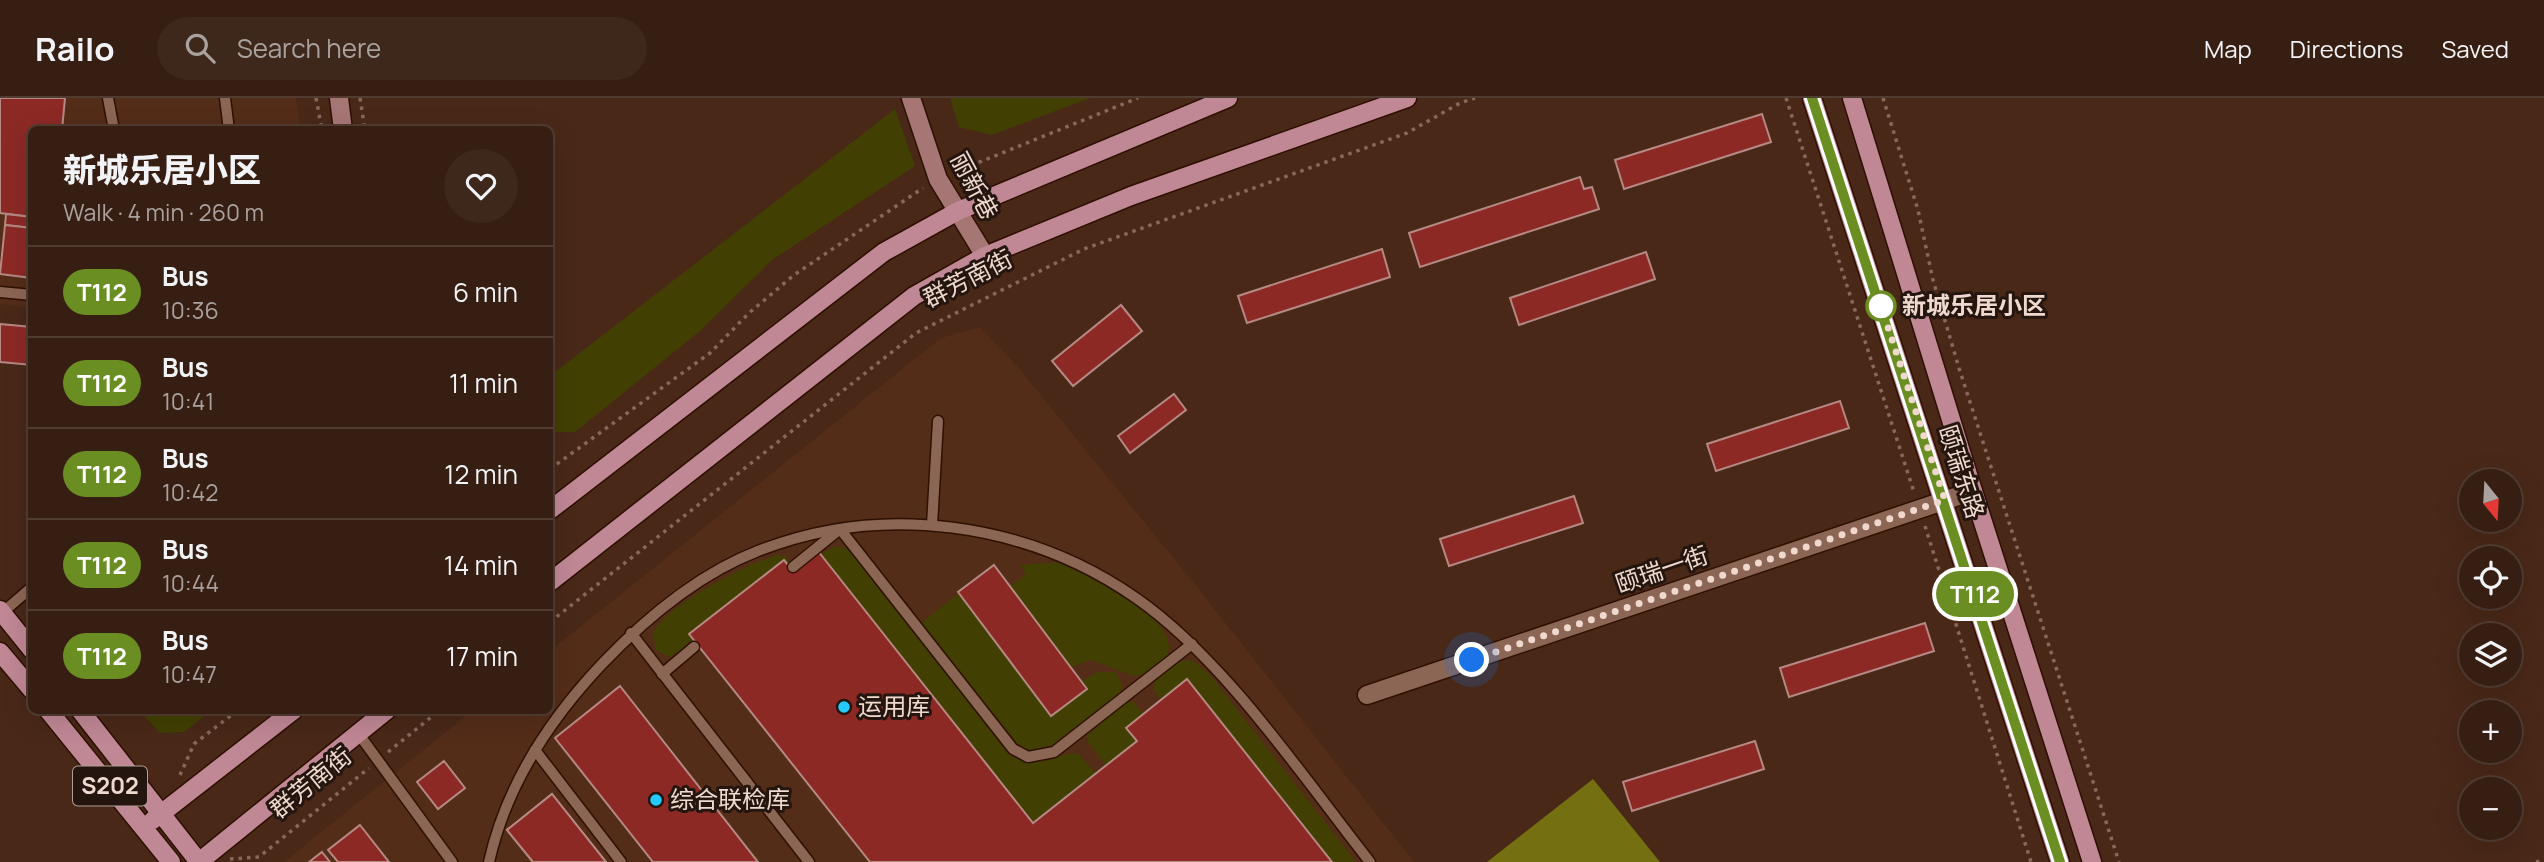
<!DOCTYPE html>
<meta charset="utf-8">
<style>
:root{--surface:#371e12;--page:#3e271b;--text:#f1f3f6;--muted:#aaa29f;--line:#513c32}
body{margin:0;font-family:Manrope,"Noto Sans SC",sans-serif;background:var(--page);color:var(--text);height:100vh;display:flex;flex-direction:column;font-size:26px;white-space:nowrap}
*{box-sizing:border-box;margin:0}
p{font-size:23px;color:var(--muted)}
.icon{flex:none;width:38px;height:38px;fill:none;stroke:currentColor;stroke-width:2;stroke-linecap:round;stroke-linejoin:round}
.map{position:relative;flex:1;overflow:hidden}
.side{position:absolute;left:28px;top:28px;width:525px;height:588px;display:flex;flex-direction:column;background:var(--surface);border-radius:10px;box-shadow:0 7px 28px #0002,0 0 0 2px var(--line)}
.side>*{flex:none}
.badge{padding:0 14px;border-radius:23px;font-size:24px;line-height:46px}
.needle{width:46px;rotate:162deg}
.tools{position:absolute;left:2459px;top:371px;display:grid;gap:14px}
.tools a{display:grid;place-items:center;width:63px;height:63px;border-radius:50%;background:var(--surface);box-shadow:0 7px 28px #0002,0 0 0 2px var(--line);font-size:35px}
.you{position:absolute;width:35px;height:35px;margin:-18px;border:5px solid #fff;border-radius:50%;background:#1a73e8;box-shadow:0 0 0 10px #1a73e833}
.map>.badge{position:absolute;translate:-50% -50%;box-shadow:0 0 0 4px #fff}
.round{display:grid;place-items:center;flex:none;width:74px;height:74px;border-radius:37px;background:var(--page)}
.overview{display:flex;align-items:center;justify-content:space-between;height:119px;padding:0 35px}
h1{font-size:33px;font-weight:800;line-height:52px}
ul{padding:0;list-style:none}
li{display:flex;align-items:center;gap:21px;height:91px;padding:0 35px;border-top:2px solid var(--line)}
li div{flex:1}
li b{display:block;font-size:26px}
li em{font-style:normal}
li .badge{min-width:77px;font-weight:700;text-align:center}
header{display:flex;align-items:center;gap:42px;box-sizing:border-box;height:98px;padding:0 35px;background:var(--surface);border-bottom:2px solid var(--line)}
header strong{font-size:33px}
nav{display:flex;gap:38px;margin-inline-start:auto;font-size:24px}
.search{width:490px;height:63px;background:var(--page);display:flex;align-items:center;gap:18px;box-sizing:border-box;padding:0 24px;border-radius:38px;color:var(--muted);font-size:26px}
.map>svg:first-child{display:block}
</style>
<header>
<strong>Railo</strong>
<div class="search"><svg class="icon" aria-label="search" viewBox="0 0 24 24"><circle cx="10" cy="10" r="6"/><path d="M15 15l6 6"/></svg>Search here</div>
<nav><a>Map</a><a>Directions</a><a>Saved</a></nav>
</header>
<div class="map">
<svg width="2544" height="764" viewBox="0 0 2544 764">
<rect width="100%" height="100%" fill="#492818"/>
<g fill="#542d19">
<path d="M0,0H296L300,31L32,32L31,210L0,206Z"/>
<path d="M980,229L1017,268L1193,484L1414,764H284L472,613L550,612V553L941,240Z"/>
</g>
<g fill="#423f02">
<path d="M950,0H1090L992,37L959,29Z"/>
<path d="M895,11L915,68L772,162L700,233L575,334H550V278Z"/>
<path d="M836,448L848,451L857,460L1009,656C1034,674 1051,656 1077,655L1096,675L1033,725L821,456Z"/>
<path d="M776,457L786,458L791,467L789,468L784,462L690,536L695,543L670,559L656,552L653,535C666,507 745,467 776,457Z"/>
<path d="M1061,464C1086,477 1188,524 1166,559C1159,571 1147,576 1134,578L1091,562L1071,569L1010,489L1026,476L1021,467Z"/>
<path d="M959,495L1081,583L1098,574H1115L1122,586L1120,595L1046,652L1030,654L1020,649L921,525Z"/>
<path d="M1192,562L1210,577L1356,764H1332L1188,582L1161,602L1153,590C1156,575 1177,562 1192,562Z"/>
<path d="M1128,603L1135,605L1143,616L1126,630L1137,643L1106,668L1088,644L1087,637Z"/>
<path d="M140,613H211L184,634L160,635Z"/>
</g>
<path fill="#747011" d="M1593,681L1660,764H1487Z"/>
<g fill="#8c2925" stroke="#b58983" stroke-width="2">
<path d="M0,0H65L62,32H32V119L0,115Z"/>
<path d="M1762,16L1771,44L1624,91L1615,62Z"/>
<path d="M1580,79L1584,91L1592,89L1599,111L1420,169L1409,135Z"/>
<path d="M6,116L32,119V130L5,127Z"/>
<path d="M5,127L32,130V180L0,176Z"/>
<path d="M1382,151L1390,179L1247,225L1238,198Z"/>
<path d="M1646,154L1655,181L1519,227L1510,200Z"/>
<path d="M1121,207L1142,233L1073,288L1052,263Z"/>
<path d="M0,226L32,229V267L0,264Z"/>
<path d="M1174,296L1186,312L1130,355L1118,338Z"/>
<path d="M1840,303L1849,330L1716,373L1707,346Z"/>
<path d="M1574,398L1583,425L1449,468L1440,441Z"/>
<path d="M818,453L1033,725L1137,643L1126,630L1187,581L1332,764H870L689,536L784,462L793,473Z"/>
<path d="M994,467L1087,591L1051,618L958,494Z"/>
<path d="M1925,525L1934,553L1789,599L1780,570Z"/>
<path d="M620,588L758,764H653L555,640Z"/>
<path d="M1755,643L1764,671L1632,713L1623,684Z"/>
<path d="M444,663L465,690L438,711L417,684Z"/>
<path d="M552,696L606,764H533L507,732Z"/>
<path d="M552,696L606,764H533L507,732Z"/>
<path d="M360,727L389,764H338L328,752Z"/>
<path d="M322,754L330,764H309Z"/>
</g>
<g fill="none" stroke-linecap="round" stroke-linejoin="round">
<defs>
<g id="lane">
<path d="M108,0L114,32"/>
<path d="M225,0L229,32"/>
<path d="M0,194L32,197"/>
<path d="M932,427L938,323"/>
<path d="M793,469L840,431L1013,651L1028,659L1054,654L1192,546"/>
<path d="M2,515L32,489"/>
<path d="M631,535L809,764"/>
<path d="M662,576L694,549"/>
<path d="M358,635L452,764"/>
<path d="M535,652L621,764"/>
<path d="M489,764C506,688 549,622 602,566C646,520 698,476 758,453C882,404 1027,424 1136,500C1225,562 1302,678 1370,764"/>
</g>
<path id="street" d="M1367,597L1973,393"/>
<g id="secondary">
<path d="M339,0L343,32"/>
<path d="M911,0L938,81L985,158"/>
</g>
<g id="primary">
<path d="M1812,0L2060,764"/>
<path d="M1852,0L1973,393L2092,764"/>
<path d="M550,412L884,154L958,113L1228,0"/>
<path d="M550,484L914,198L985,158L1131,98L1407,0"/>
<path d="M0,512L32,552"/>
<path d="M0,554L32,592"/>
<path d="M48,612L171,764"/>
<path d="M80,612L199,764"/>
<path d="M153,722L294,612"/>
<path d="M199,764L387,612"/>
</g>
</defs>
<use href="#lane" stroke="#2e1002" stroke-width="13"/>
<use href="#street" stroke="#2e1002" stroke-width="21"/>
<use href="#secondary" stroke="#2e1002" stroke-width="21"/>
<use href="#primary" stroke="#2e1002" stroke-width="21"/>
<g stroke="#86695b" stroke-width="3.5" stroke-dasharray="3.5 5" stroke-linecap="butt">
<path d="M316,0L322,32"/>
<path d="M360,0L365,32"/>
<path d="M1786,0L1914,394"/>
<path d="M1883,0L1918,112L1933,182L1959,270L2119,764"/>
<path d="M955,74L1138,0"/>
<path d="M550,371L710,255L749,215L794,177L923,90"/>
<path d="M1925,428L2031,764"/>
<path d="M550,524L916,235L1084,151L1407,35L1460,5L1475,0"/>
<path d="M388,654L440,612"/>
<path d="M180,677L194,646L238,612"/>
<path d="M230,761L259,759L369,670"/>
<path d="M2536,764L2544,762"/>
</g>
<use href="#lane" stroke="#8c6654" stroke-width="10"/>
<use href="#street" stroke="#8c6654" stroke-width="18"/>
<use href="#secondary" stroke="#a67675" stroke-width="18"/>
<use href="#primary" stroke="#c08795" stroke-width="18"/>
</g>
<g fill="none" stroke-linecap="round" stroke-linejoin="round">
<defs>
<path id="line" d="M1812,0L2060,764"/>
</defs>
<use href="#line" stroke="#fff" stroke-width="16"/>
<use href="#line" stroke="#6b8e23" stroke-width="10"/>
<path stroke="#efd9cf" stroke-width="7" stroke-dasharray="0 12.6" d="M1472,562L1945,402L1881,208"/>
</g>
<circle fill="#fff" stroke="#6b8e23" stroke-width="3.5" cx="1881" cy="208" r="14"/>
<g fill="#24c9fe" stroke="#24160f" stroke-width="2.5">
<circle cx="844" cy="609" r="7"/>
<circle cx="656" cy="702" r="7"/>
</g>
<g text-anchor="middle" stroke-width="6" stroke-linejoin="round" paint-order="stroke">
<rect fill="#24160f" stroke="#b29e95" stroke-width="2" x="73" y="668.5" width="74" height="39" rx="5"/>
<g font-size="23" font-weight="bold" fill="#efd9cf">
<text x="110" y="696">S202</text>
</g>
<g font-size="24" fill="#efd9cf" stroke="#24160f">
<text transform="translate(974 88) rotate(62)" y="8">丽新巷</text>
<text transform="translate(968 181) rotate(-27)" y="8">群芳南街</text>
<text transform="translate(1961 374) rotate(72)" y="8">颐瑞东路</text>
<text transform="translate(1662 472) rotate(-19)" y="8">颐瑞一街</text>
<text transform="translate(311 685) rotate(-39)" y="8">群芳南街</text>
</g>
<g font-size="24" font-weight="bold" fill="#efd9cf" stroke="#24160f" text-anchor="start">
<text x="1902" y="216">新城乐居小区</text>
</g>
<g font-size="24" fill="#efd9cf" stroke="#24160f" text-anchor="start">
<text x="858" y="617">运用库</text>
<text x="670" y="710">综合联检库</text>
</g>
</g>
</svg>
<div class="tools">
<a><svg class="needle" viewBox="-14 -14 28 28"><path d="M0-13l5 13h-10z" fill="#e53935"/><path d="M0 13l5-13h-10z" fill="#aaa29f"/></svg></a>
<a><svg class="icon" aria-label="locate" viewBox="0 0 24 24"><circle cx="12" cy="12" r="6"/><path d="M12 2v4M12 18v4M2 12h4M18 12h4"/></svg></a>
<a><svg class="icon" aria-label="layers" viewBox="0 0 24 24"><path d="M12 4l9 5-9 5-9-5zM3 14l9 5 9-5"/></svg></a>
<a>+</a>
<a>−</a>
</div>
<div class="you" style="left:1472px;top:562px"></div>
<b class="badge" style="left:1975px;top:496px;background:#6b8e23;color:#fff">T112</b>
<section class="side">
<div class="overview"><div><h1>新城乐居小区</h1><p>Walk · 4 min · 260 m</p></div><a class="round"><svg class="icon" aria-label="heart" viewBox="0 0 24 24"><path d="M12 20l-8-8c-3-5 5-10 8-4 3-6 11-1 8 4z"/></svg></a></div>
<ul>
<li><span class="badge" style="background:#6b8e23;color:#fff">T112</span><div><b>Bus</b><p>10:36</p></div><em>6 min</em></li>
<li><span class="badge" style="background:#6b8e23;color:#fff">T112</span><div><b>Bus</b><p>10:41</p></div><em>11 min</em></li>
<li><span class="badge" style="background:#6b8e23;color:#fff">T112</span><div><b>Bus</b><p>10:42</p></div><em>12 min</em></li>
<li><span class="badge" style="background:#6b8e23;color:#fff">T112</span><div><b>Bus</b><p>10:44</p></div><em>14 min</em></li>
<li><span class="badge" style="background:#6b8e23;color:#fff">T112</span><div><b>Bus</b><p>10:47</p></div><em>17 min</em></li>
</ul>
</section>
</div>
